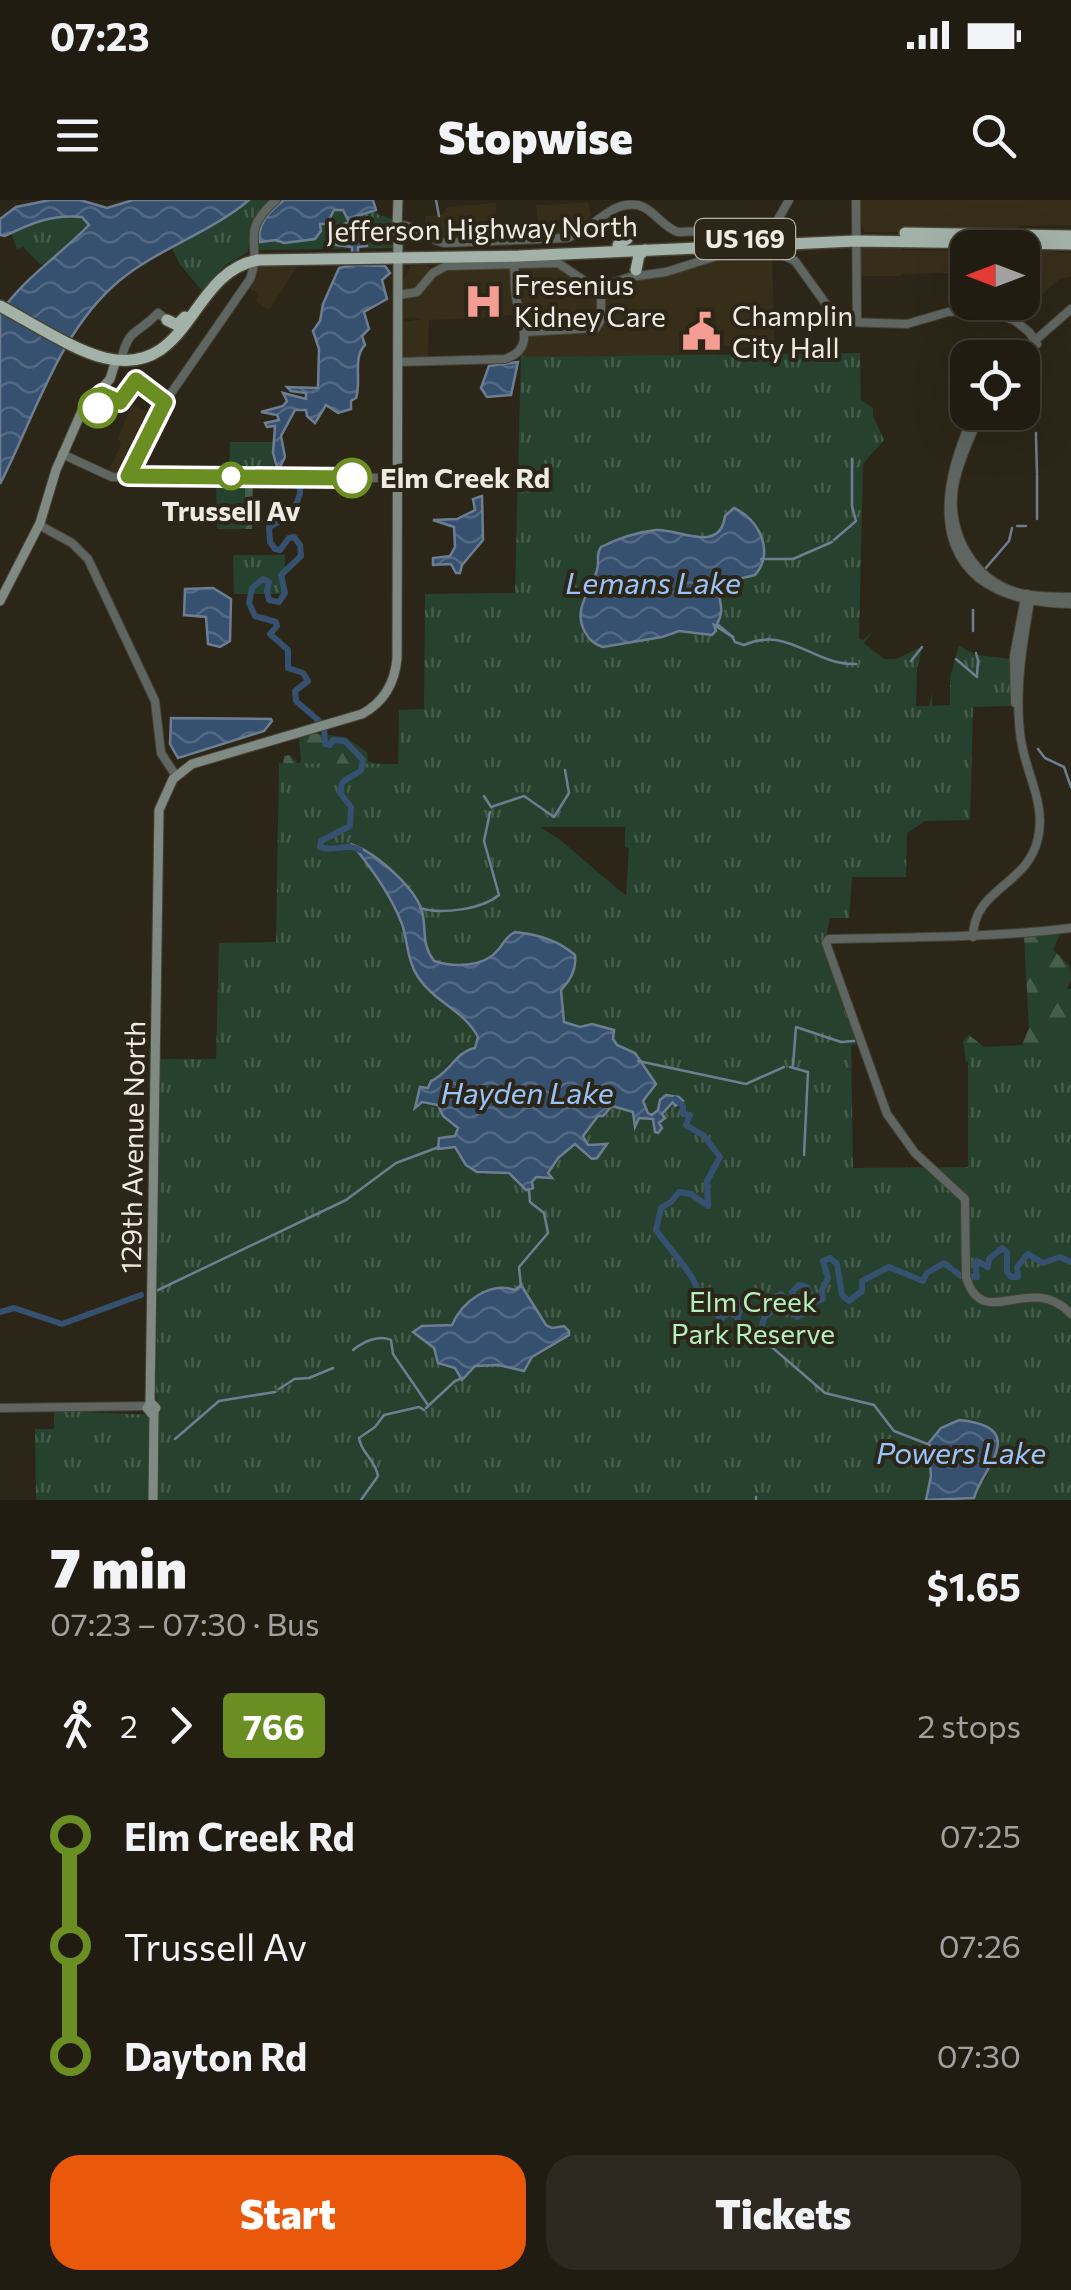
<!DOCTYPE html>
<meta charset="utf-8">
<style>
:root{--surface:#211c12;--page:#2d2920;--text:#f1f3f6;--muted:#a2a19f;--line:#3e3a32;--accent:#ea580c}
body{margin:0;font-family:Commissioner,sans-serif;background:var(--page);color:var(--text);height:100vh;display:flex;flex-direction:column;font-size:38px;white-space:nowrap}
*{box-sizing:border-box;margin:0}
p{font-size:32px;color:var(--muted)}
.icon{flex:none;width:55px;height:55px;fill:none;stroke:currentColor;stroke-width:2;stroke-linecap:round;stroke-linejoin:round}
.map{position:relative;height:1300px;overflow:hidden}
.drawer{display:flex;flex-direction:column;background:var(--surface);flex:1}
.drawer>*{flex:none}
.badge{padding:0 20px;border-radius:8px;font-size:35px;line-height:65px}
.needle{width:65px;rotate:270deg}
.fabs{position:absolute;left:950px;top:30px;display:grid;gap:20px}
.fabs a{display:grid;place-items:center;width:90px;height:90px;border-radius:20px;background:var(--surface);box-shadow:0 10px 40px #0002,0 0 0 2px var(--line);font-size:50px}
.map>.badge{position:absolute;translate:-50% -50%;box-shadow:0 0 0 5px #fff}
.legs{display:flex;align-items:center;gap:15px;height:110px;padding:0 50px;font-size:32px}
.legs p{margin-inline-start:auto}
.summary{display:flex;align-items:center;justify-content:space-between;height:170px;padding:0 50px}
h1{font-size:55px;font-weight:800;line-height:75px}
.action{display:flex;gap:20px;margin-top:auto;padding:20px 50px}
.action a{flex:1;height:115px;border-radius:30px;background:var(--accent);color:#fff;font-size:40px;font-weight:800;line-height:115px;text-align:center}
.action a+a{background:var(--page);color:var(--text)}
ul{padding:0 50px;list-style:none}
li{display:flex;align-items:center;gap:35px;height:110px;font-size:38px}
li i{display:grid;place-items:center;width:15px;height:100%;margin:0 12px;background:currentColor}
li i::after{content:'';width:25px;height:25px;margin:-12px;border:8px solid;border-radius:50%;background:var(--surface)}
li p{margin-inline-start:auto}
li:first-child i{background:linear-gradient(#0000 50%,currentColor 0)}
li:last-child i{background:linear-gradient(currentColor 50%,#0000 0)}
.status{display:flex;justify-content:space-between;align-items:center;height:70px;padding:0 50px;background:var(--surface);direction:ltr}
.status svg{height:28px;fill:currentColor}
header{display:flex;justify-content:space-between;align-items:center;height:130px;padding:0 50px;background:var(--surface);font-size:45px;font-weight:800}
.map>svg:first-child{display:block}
</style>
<div class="status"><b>07:23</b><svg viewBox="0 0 49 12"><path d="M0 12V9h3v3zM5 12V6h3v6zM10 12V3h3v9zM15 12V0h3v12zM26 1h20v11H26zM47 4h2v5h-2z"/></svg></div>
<header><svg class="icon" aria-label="menu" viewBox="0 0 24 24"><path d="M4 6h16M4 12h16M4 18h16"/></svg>Stopwise<svg class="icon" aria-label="search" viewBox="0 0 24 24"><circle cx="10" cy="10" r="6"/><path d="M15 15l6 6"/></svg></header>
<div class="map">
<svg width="1071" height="1300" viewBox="0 0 1071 1300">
<defs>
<pattern id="forest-firs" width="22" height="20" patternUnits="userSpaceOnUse" patternTransform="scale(2.5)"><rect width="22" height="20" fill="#26412d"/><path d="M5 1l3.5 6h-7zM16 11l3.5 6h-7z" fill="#465d4b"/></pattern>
<pattern id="cemetery-stones" width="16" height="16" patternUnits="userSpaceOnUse" patternTransform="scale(2.5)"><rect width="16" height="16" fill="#26412d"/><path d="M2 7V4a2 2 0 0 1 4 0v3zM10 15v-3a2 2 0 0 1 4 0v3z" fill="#465d4b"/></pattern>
<pattern id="park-tufts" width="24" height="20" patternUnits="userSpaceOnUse" patternTransform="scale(2.5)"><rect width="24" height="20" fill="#26412d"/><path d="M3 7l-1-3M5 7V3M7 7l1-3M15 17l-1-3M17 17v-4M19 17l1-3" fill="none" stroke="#465d4b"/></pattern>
<pattern id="water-waves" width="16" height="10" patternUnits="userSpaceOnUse" patternTransform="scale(2.5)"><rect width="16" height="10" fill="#365070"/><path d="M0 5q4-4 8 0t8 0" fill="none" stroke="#536984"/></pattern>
</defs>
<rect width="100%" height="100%" fill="#2c2618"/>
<g fill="#372e1a">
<path d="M859,0H1071V25L1018,26L1017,32H865L860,21Z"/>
<path d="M496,3V39H438L425,32V16L442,15L447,7Z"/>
<path d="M588,3L592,21L573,35H540L536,5Z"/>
<path d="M901,43L902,50L953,51V73L902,74V76H864L861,74L860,46Z"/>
<path d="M1023,48L1071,53V77L1060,79L1028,106L1004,105L997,103L1022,102Z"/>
<path d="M772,55L775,148L718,146L716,160L527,157L520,152L526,135L596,129L605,87L715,58Z"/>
<path d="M301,61L269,110L256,101L259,94L248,87L255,66Z"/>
<path d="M426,65L436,74L451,68L511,66L518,111L515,114L496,117L429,120L428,158L401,160L402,122L423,119L403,118L405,99L418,96L423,98L417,90L403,92V81L411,66Z"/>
<path d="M555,65L598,89L600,118L595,126L527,130L517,100L518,66Z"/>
<path d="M132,205L154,214L126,275H113L108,272L121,245L118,238Z"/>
</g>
<g fill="url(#forest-firs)">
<path d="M313,533L345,537L367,552L368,561L384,567L354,645L362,679L283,565L284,556L290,555L298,564L301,561L299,538Z"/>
<path d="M1061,732L1053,750L1070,766L1071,779L1067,789H1071V866L981,856L966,862L963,841L969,835L984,847L1022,845L1029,828L1024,737Z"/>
</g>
<path fill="url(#cemetery-stones)" d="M253,278L252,329H217L216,279Z"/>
<g fill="url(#park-tufts)" fill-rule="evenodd">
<path d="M249,0H274L252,23L248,52L224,66L202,91L179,63L172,48Z"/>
<path d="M280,0H367L379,15L395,20V45L392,48L257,50C249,30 266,14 280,0Z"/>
<path d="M60,15L82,17L89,26L64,51L41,65L23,47L17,49L11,33Z"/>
<path d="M521,153L527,157L860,153L861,200L873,208V216L884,240L863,264L859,439L863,440L873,431L864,443L884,459H896L923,446L917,468L916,506H929L932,493V506L950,505V477L959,446L976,455L1012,459L1013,506L973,507L970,620L925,621L907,633L906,677H852L849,718H830L824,746L857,844L851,846L853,968L968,967V851L1071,849V1300H968L986,1278L998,1247L983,1225C958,1217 944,1224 929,1243L931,1276L926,1300H36L35,1229H54V1211L159,1215L156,1193L160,859H216L219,743L276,742L279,563L398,564L399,510L424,509L425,394L515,393ZM740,310L759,330L730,379L722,385L717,424L731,434L714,425L705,435C670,423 632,450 596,445L582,400L610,342L642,333L705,337L714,334ZM540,627H625V647L629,648L626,696L559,639ZM353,645C378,653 412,684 421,709C428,728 419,741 434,761C462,769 491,765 506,737L532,735L570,751C582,764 571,781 561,790L564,822L574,826L592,824L605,829L617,845L635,853L655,884L643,901L652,915L658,910L660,900L679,897L682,901L670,903L659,924L662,928H653V919L639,918L636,923L634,912L612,905L599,915L583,936L588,945L600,943L597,958L592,959L575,944L558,958L546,979L536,977L518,985C507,970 501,970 483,975C464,966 459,950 442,939L457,934L455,923L443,916L438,905L419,904L420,887L428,889L449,863L475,849L478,837L461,813L451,809L425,786L388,692ZM504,1087L525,1091L546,1125L552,1128L561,1126L564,1136L532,1157L527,1169L498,1165L475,1166L463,1180L455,1168L448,1166L428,1143L429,1126L452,1125L468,1101Z"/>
<path d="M230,242H273L274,268L278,273H229Z"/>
<path d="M233,355H285V394H234Z"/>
</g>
<g fill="url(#water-waves)" stroke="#6e7e92" stroke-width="2.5">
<path d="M50,0H80L107,8L133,0H249C210,33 159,48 119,81C59,131 35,216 0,284V113C26,76 58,57 89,25L82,17C53,14 31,23 5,36L0,35V19L16,7Z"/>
<path d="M284,0H373L376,10L354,17V22L365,21L367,46L358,47V65L385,66L390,73L382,80L387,99L364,112L369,129L362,136L365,145C352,158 362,181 356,198L351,201V209L338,213L326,205L315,223L307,216L306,210H295L281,236L285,257L278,271L273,253L275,226L267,227L265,223L279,220L277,215L261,212L283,206L287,201L283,193L306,199V193L291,191L287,187L318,188L319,149L313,131L320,121L323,104L339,68L352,65V47L335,45V28L349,22L343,10H334L327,24H320L321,31L315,39L284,43L276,40L260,42C256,24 271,10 284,0Z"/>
<path d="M518,162L511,195L487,197L481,188L489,166Z"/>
<path d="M482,296L483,340L462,365L460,373H456L451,364L433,365V358L450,356L455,347L454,327L433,320L457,319L475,310L473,299Z"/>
<path d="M734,308C759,319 775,352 755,375C694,388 733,397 717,424L734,438L714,425L716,431L712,435L679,431L662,437L603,447C594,444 590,441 585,432C572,408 591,392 597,370C600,360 595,356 601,347C617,339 638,332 656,330C678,328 720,355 725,316Z"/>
<path d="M213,388L231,399L230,441L220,447L208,444L206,417L184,415L185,389Z"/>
<path d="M171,518L271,519L272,521L264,531L178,558L170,544Z"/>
<path d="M353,645C376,653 420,691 423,716C426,734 422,745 434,761C453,767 483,768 498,750C505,742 505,737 515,732C536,734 559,741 575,755C577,770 570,781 561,790L564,822L580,827L592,824L614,830L613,839L617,845L635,853L656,884L643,901L648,913L652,915L658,910L660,900L666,895L679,897L683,901L675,906L673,902L662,914L665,918L659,923L662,928L658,933L655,932L653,919L639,918L635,927L633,912L612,906L603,916H598L583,936L588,945L607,944L597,958L592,959L575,944L558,958L548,973L552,978L536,977L532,982L533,988L526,990L509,973L477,972L466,965L455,947L438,949L439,938L455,936L458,928L443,916L438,905L422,902L415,908L420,887L428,888L431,881C449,874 455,852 475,848L478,837C464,810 434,802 418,777C407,760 408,742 402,724C390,693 372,670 353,645Z"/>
<path d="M521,1085L546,1125L552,1128L564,1126L569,1131V1135L532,1157L524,1171L498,1165L475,1166L462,1180L455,1168L438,1163L434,1148L413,1132L422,1126L452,1125C462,1102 489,1081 515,1090Z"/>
<path d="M959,1220C1032,1227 981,1270 974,1298L926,1300L931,1276L928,1244L941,1228Z"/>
</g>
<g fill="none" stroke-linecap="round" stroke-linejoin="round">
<g stroke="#6e7e92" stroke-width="2.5">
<path d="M436,0L439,16"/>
<path d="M1036,233V236"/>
<path d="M1036,238L1037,273"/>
<path d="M1037,275V319"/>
<path d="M1017,326H1026"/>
<path d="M834,340L856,321L852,306V259"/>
<path d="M761,359H793L832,342"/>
<path d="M985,369L1009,341L1012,328"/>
<path d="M973,431V410"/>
<path d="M732,436L735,442L744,445C788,425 814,466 856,464"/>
<path d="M976,453L978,460"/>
<path d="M956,459L977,477"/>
<path d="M911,461L922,447"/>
<path d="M977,475L978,461"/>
<path d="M1038,549L1045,558L1064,567L1071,587"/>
<path d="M484,596L491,607L524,596L554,617L569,593L565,570"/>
<path d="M489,615L490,612"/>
<path d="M420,708C442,715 482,709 499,695L484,641L489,617"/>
<path d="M638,861L746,884L784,867"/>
<path d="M793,866L796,827L841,842L854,841"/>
<path d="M790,867L808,872L804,955"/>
<path d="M521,1087L519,1067L548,1033L544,1013L530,1002L529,990"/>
<path d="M158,1090L346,1000L396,963L439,947"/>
<path d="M759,1136L825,1193L874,1205L894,1231L930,1245"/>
<path d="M353,1150C363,1142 379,1134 391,1140L393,1154L428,1205"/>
<path d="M294,1179L309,1178L333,1168"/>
<path d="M279,1189L293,1180"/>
<path d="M426,1208L455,1181L463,1178"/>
<path d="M175,1239L219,1201L275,1192"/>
<path d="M361,1300L378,1276C375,1259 361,1253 359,1238L375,1227L384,1215L419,1207L424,1210"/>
<path d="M756,1300V1297"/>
</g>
<g stroke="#365070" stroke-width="6">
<path d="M281,279L283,282H300V294L292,315L269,327L270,342L275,349L280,350L289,338L294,337L300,345L301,356L281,375L285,393L279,402L269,400L267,391L269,382L263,379L252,388L249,403L255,416L276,422L277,426L270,434L288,450V468L303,473L308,481L295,491L296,501L319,521L324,527L325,544L330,545L333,540L345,541L363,560L361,570C352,579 340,577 340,593L351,607L350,626L321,641L320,647C334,653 347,642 360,650"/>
<path d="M675,899L683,906V914L690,915L686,925L704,936L720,957L707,981L708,1006L691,994L679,992L671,1002L661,1008L656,1030C673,1055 707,1084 700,1113L715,1112L721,1119L725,1115L721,1105L724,1100L739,1102L742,1106L737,1118L753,1140H758L764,1118L774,1109L775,1097L781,1094L797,1117L804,1114L792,1092L799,1085L807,1087L813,1103L823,1099L822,1090L828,1078L823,1061L830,1058L837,1064L842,1095L849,1101L862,1091V1081L889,1067L923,1081L927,1073L944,1063L961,1076L977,1077L975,1064L977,1061L988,1067L989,1059L1002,1048L1007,1052V1072L1011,1077H1018L1017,1067L1028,1054L1043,1063L1060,1057L1071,1062"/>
<path d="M0,1112L14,1108L62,1124L141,1095"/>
</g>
<defs>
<g id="tertiary">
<path d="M856,0L857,122"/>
<path d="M398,25C416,24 427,40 445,43L566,38C592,32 609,0 638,5C654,9 662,27 678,32L758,29L776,23L789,0"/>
<path d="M399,95L417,92L433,73L446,66L558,63L589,84L601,87L630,77L666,72L717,56L779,53L795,61L831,111L847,122L907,124L948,112L981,110L1014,120L1029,132L1037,144"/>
<path d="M524,132L596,128L601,120V87"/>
<path d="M1015,158L1071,109"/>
<path d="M121,160C129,126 138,135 158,113L167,120"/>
<path d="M398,162L505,159C538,148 519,120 516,97C514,86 515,75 514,65"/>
<path d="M975,212C926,316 939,401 1071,404"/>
<path d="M981,212C971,236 959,261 954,286C946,334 975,384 1024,394C1039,397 1056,397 1071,397"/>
<path d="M62,254L112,277L400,278"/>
<path d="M127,277L156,215L250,79C264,43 237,34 276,0"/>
<path d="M39,325L72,343L88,359L155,501L161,553L176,576"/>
<path d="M1015,503L1014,456L1025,398"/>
<path d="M1071,728C990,738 911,737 829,739L826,743L887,914L915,953L965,999L966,1077C983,1134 1030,1070 1071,1114"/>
<path d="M973,737C973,688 1028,686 1038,638C1046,603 1026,574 1021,540C1014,494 1022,447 1030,401L1027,394"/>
<path d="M0,1208L147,1206"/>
</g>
<g id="secondary">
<path d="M397,28L398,0"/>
<path d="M0,401L40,323L56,270L81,213L110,179L116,160"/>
<path d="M150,1203L159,610L173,579L192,564L362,514C384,502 395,483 397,458L398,25"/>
<path d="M151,1203L156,1208L151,1213L147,1208Z"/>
<path d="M153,1300L154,1212"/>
</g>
<g id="trunk">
<path d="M905,33L1071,36"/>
<path d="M618,45L627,39L630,30"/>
<path d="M636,70L639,55L645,50"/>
<path d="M0,106C29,121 74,151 105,158C191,178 189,72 258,60L519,56L855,41L1071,44"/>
<path d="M167,120L177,125L185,117"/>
</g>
</defs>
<use href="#tertiary" stroke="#474234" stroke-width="10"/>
<use href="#secondary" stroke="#474234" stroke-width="11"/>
<use href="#trunk" stroke="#474234" stroke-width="14"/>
<use href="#tertiary" stroke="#5f6662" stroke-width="8"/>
<use href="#secondary" stroke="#7f8a83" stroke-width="9"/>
<use href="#trunk" stroke="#a2b2a8" stroke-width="11"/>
</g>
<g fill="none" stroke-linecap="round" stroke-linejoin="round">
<defs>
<path id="line-1" d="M98,208L95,200L102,194L120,202L136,180L165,202L128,276L352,278"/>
</defs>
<use href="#line-1" stroke="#fff" stroke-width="22"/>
<use href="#line-1" stroke="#6b8e23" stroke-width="15"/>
</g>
<defs>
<symbol id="hospital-bare" viewBox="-9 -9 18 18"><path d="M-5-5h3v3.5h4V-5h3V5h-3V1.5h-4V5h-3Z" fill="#f59c94" stroke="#2c2618" stroke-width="2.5" paint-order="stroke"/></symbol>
<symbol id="civic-bare" viewBox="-9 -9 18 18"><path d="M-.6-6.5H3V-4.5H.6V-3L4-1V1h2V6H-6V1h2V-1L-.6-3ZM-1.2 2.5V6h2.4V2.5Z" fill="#f59c94" stroke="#2c2618" stroke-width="2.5" paint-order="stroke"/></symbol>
</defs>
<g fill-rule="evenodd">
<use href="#hospital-bare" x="456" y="74" width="55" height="55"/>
<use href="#civic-bare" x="674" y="104" width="55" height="55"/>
</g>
<g fill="#fff" stroke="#6b8e23" stroke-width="5">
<circle cx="98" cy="208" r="18"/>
<circle cx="231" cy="276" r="12"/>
<circle cx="352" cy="278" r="18"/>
</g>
<g text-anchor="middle" stroke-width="8" stroke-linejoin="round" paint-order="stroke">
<rect fill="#2c2618" stroke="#b4b0a5" stroke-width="2.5" x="695" y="19" width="100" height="40" rx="8"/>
<g font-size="25" font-weight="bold" fill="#efebe2">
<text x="745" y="48">US 169</text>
</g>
<g font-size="28" fill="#efebe2" stroke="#2c2618">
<text transform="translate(482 29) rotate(-1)" y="10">Jefferson Highway North</text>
<text transform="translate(133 947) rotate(-89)" y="10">129th Avenue North</text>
</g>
<g font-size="28" fill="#efebe2" stroke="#2c2618" text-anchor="start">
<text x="514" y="95">Fresenius<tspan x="514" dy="32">Kidney Care</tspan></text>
<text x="732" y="126">Champlin<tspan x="732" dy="32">City Hall</tspan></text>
</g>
<g font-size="28" font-weight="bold" fill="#efebe2" stroke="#2c2618" text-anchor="start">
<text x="380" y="288">Elm Creek Rd</text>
<text x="231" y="321" text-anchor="middle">Trussell Av</text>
</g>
<g font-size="28" fill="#b2f0c0" stroke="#2c2618">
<text x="753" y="1112">Elm Creek<tspan x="753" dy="32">Park Reserve</tspan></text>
</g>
<g font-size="30" font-style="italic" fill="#97c4fb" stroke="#2c2618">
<text x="653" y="394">Lemans Lake</text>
<text x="527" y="904">Hayden Lake</text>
<text x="961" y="1264">Powers Lake</text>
</g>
</g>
</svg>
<div class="fabs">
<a><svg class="needle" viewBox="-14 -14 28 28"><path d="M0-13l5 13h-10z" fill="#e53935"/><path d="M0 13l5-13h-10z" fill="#a2a19f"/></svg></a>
<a><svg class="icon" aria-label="locate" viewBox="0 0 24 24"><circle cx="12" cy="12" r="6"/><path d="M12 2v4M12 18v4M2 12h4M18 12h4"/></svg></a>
</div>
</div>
<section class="drawer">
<div class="summary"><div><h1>7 min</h1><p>07:23 – 07:30 · Bus</p></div><b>$1.65</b></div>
<div class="legs"><svg class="icon" aria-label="walk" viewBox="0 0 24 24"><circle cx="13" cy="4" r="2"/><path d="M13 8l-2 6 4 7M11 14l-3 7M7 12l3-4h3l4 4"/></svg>2<svg class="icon" aria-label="forward" viewBox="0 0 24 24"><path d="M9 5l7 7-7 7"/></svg><b class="badge" style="background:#6b8e23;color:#fff">766</b><p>2 stops</p></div>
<ul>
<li><i style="color:#6b8e23"></i><b>Elm Creek Rd</b><p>07:25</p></li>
<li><i style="color:#6b8e23"></i><span>Trussell Av</span><p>07:26</p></li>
<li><i style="color:#6b8e23"></i><b>Dayton Rd</b><p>07:30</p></li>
</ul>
<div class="action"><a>Start</a><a>Tickets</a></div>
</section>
